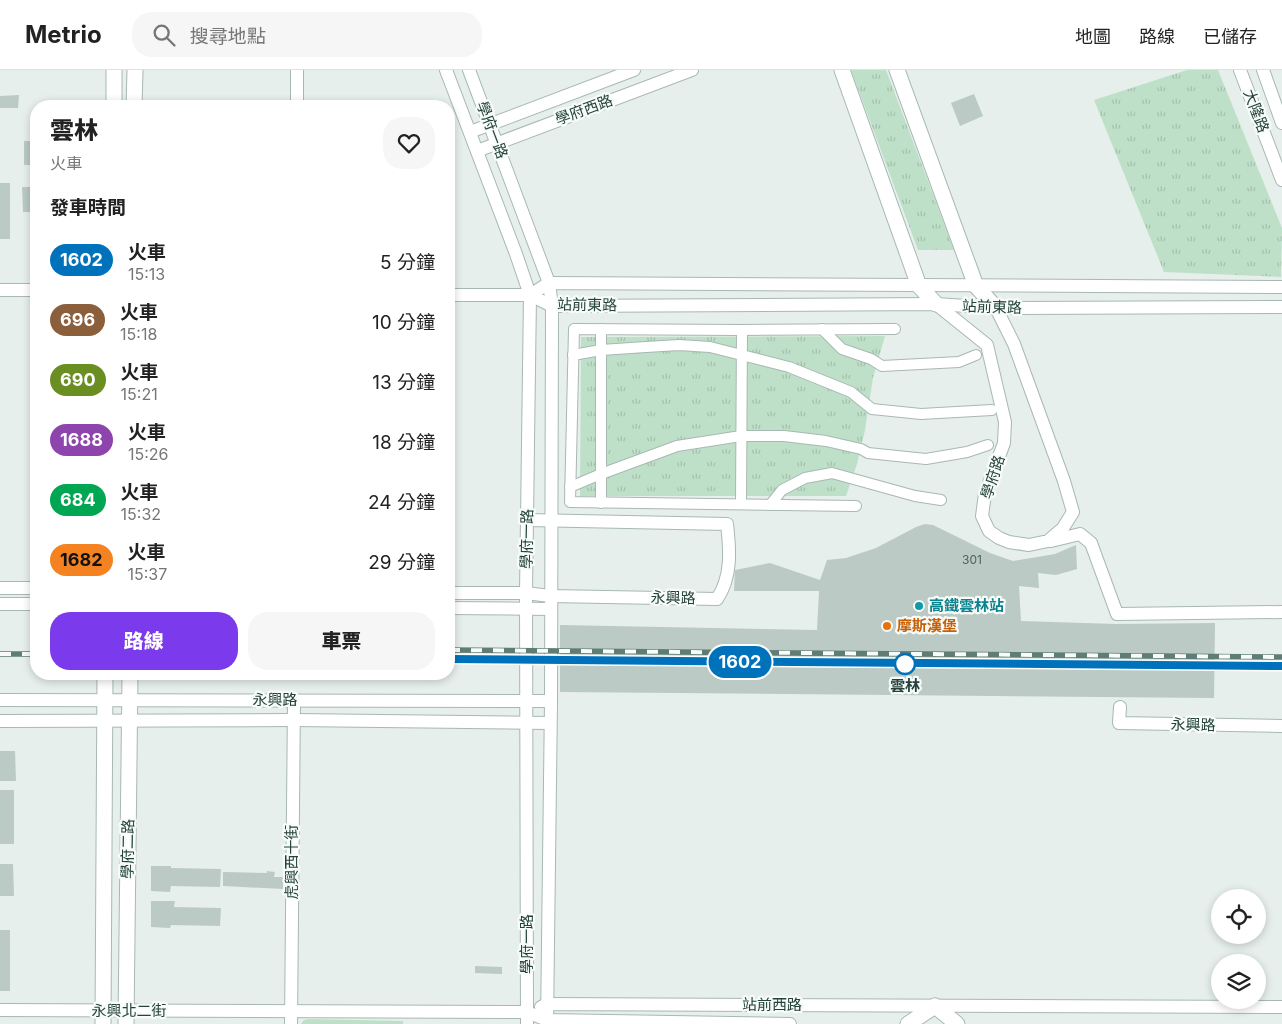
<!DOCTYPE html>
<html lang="zh-TW">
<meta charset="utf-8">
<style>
:root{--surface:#fff;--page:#f6f6f6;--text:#222;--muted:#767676;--line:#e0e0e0;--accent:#7c3aed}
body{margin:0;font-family:Inter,"Noto Sans TC",sans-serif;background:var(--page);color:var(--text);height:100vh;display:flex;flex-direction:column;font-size:19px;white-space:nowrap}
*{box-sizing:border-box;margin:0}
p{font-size:16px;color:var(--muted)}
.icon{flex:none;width:28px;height:28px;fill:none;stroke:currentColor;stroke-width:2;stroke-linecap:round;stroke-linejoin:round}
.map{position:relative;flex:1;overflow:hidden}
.panel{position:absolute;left:30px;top:30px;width:425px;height:580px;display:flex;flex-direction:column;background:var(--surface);border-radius:20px;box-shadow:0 2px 8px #0003}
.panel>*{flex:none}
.badge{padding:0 10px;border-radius:16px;font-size:18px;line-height:32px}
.fabs{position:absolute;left:1211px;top:819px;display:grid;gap:10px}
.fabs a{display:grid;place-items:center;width:55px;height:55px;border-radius:50%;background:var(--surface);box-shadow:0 2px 8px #0003;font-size:25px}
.map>.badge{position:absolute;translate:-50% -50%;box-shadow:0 0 0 2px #fff}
h2{padding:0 20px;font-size:19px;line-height:45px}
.round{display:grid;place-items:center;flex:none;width:52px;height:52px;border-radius:20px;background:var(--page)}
.overview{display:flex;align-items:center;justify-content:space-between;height:85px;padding:0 20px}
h1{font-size:24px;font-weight:800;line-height:38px}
.button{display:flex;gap:10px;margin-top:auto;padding:10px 20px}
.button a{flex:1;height:58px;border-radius:20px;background:var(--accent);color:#fff;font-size:20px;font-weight:800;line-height:58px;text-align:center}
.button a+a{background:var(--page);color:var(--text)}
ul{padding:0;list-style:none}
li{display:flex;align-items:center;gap:15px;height:60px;padding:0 20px}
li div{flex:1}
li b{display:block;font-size:19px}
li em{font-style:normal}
li .badge{min-width:55px;font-weight:700;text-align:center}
header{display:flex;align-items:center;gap:30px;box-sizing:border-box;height:70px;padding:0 25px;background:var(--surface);border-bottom:1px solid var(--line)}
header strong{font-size:24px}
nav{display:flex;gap:28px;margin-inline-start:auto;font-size:18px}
.search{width:350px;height:45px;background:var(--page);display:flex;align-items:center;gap:12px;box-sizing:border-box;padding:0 18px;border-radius:20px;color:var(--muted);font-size:19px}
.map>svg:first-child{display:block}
</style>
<header>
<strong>Metrio</strong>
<div class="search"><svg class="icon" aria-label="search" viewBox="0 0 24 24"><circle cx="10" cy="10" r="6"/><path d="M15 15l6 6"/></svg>搜尋地點</div>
<nav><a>地圖</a><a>路線</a><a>已儲存</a></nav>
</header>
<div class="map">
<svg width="1282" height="954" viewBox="0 0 1282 954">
<defs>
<pattern id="grass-tufts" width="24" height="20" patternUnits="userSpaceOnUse" patternTransform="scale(1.25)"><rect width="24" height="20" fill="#bfe0c8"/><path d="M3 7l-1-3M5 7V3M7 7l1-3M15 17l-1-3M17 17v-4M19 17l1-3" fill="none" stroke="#a4c1ad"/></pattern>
</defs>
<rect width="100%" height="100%" fill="#e6efeb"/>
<g fill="url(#grass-tufts)">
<path d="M851,0H886L954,180H918Z"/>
<path d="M1187,0H1218L1282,158L1281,207L1164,202L1094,30Z"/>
<path d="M885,266L873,308L865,360L857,394L846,426H580L581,267Z"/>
</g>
<path fill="#bfe0c8" d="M309,949L403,951V954H301L304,950Z"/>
<g fill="#bbcac4">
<path d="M974,24L983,46L960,56L951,33Z"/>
<path d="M19,25L18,38H0V26Z"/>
<rect x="244" y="34" width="36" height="2"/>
<rect x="24" y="71" width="12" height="24"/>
<rect x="0" y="113" width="10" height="56"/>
<path d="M22,117H36V142H23Z"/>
<path d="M449,122H452V182H455V208H449Z"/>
<path d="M925,454L933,455L990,483L1013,491L1055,484L1076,475L1077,499L1056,505L1038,503L1039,518L1019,516L1021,551L1116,554L1215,553L1214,628L560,622V555L817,560L819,521H734L735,500L770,493L820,510L827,490L846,488L876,478L916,457Z"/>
<path d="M0,681H15L16,711H0Z"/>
<rect x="0" y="720" width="14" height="54"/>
<path d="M0,794H13L14,826H0Z"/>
<path d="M151,796H171V798L221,799L220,817L171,816L170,822L151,821Z"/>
<path d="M267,801L275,802L274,807H283V819L223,816V802L267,803Z"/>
<path d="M151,831H175L174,837L221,838L220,856L171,855L170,858L151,857Z"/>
<rect x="0" y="860" width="10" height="61"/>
<path d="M475,896L502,897V904L475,903Z"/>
</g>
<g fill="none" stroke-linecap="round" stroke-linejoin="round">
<defs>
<g id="pedestrian">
<path d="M822,259L842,279L871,289L882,296L959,292L976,285"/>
<path d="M573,285L601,280L646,277L679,275L710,277L789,297L851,322L872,339L921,344L992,340"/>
<path d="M570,417L601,404L677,376L741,366H784L826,371L861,379L868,383L926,389L967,382L988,375"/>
<path d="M601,433V259"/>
<path d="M741,434L742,260"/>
<path d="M770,435L782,420L805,408L832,403L915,426L941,430"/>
<path d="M856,436L570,432L574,259L742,260L895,259"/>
</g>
<g id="minor">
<path d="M446,0L516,184L530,225L526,523L527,954"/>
<path d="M469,0L549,213L552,236L551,631L547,954"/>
<path d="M1240,0L1282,110"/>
<path d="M1263,0L1282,53"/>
<path d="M297,36V0"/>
<path d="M470,62L634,0"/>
<path d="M477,81L692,0"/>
<path d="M0,220H36"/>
<path d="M449,225H530L552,236L936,234L996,238L1282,237"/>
<path d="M530,225L549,213L1282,217"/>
<path d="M936,234L987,275L1005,352L1004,373L985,424L982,446L989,461L999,468L1009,472L1029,475L1048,471L1063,458L1073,442L1064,411L1014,274L996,238"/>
<path d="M1051,471L1080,464L1091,473L1117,544L1282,542"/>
<path d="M0,518H36"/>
<path d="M449,523H526L550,526L717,529C732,507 730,480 727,454L527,450"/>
<path d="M0,534H36"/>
<path d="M449,538L550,539"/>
<path d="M0,630L551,631"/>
<path d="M1120,637L1119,653L1282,656"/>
<path d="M0,651L294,650L550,653"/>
<path d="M541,937L547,934L1282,937"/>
<path d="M0,940L527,942L547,950L790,954"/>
<path d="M291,954L294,630"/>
</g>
<g id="tertiary">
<path d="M842,0L919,216L936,234"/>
<path d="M897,0L976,216L996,238"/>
<path d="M114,36V0"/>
<path d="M134,36L135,0"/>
<path d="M103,954L105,604"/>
<path d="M126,954L130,604"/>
<path d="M908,954L935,936L957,954"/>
</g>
</defs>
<use href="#pedestrian" stroke="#a8b8b2" stroke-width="12"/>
<use href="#minor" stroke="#a8b8b2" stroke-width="14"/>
<use href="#tertiary" stroke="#a8b8b2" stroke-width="17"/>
<use href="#pedestrian" stroke="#fff" stroke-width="10"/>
<use href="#minor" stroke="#fff" stroke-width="12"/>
<use href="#tertiary" stroke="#fff" stroke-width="15"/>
<defs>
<g id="rail">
<path d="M449,580L1282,587"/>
<path d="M0,584H36"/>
<path d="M449,589L1282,596"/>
</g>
</defs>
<use href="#rail" stroke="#5f7d75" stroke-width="5.5"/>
<use href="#rail" stroke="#f7fbf9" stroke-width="4" stroke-dasharray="11" stroke-linecap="butt"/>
</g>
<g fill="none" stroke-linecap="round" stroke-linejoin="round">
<defs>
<path id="line" d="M449,589L1282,596"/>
</defs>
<use href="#line" stroke="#fff" stroke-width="11"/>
<use href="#line" stroke="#0072bc" stroke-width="8"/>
</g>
<circle fill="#0f9aa8" stroke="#f7fbf9" stroke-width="2" cx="919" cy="536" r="5"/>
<circle fill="#e8710a" stroke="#f7fbf9" stroke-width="2" cx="887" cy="556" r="5"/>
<circle fill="#fff" stroke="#0072bc" stroke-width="2.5" cx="905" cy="594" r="10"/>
<g text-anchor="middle" stroke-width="4.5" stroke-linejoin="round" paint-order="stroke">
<g font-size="12" fill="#4a645c">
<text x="972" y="494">301</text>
</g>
<g font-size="15" fill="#24423a" stroke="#f7fbf9">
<text transform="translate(584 40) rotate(-20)" y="5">學府西路</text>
<text transform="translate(1256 41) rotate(69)" y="5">大隆路</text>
<text transform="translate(492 60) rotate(69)" y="5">學府一路</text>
<text transform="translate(587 235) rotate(1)" y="5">站前東路</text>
<text transform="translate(992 237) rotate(2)" y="5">站前東路</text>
<text transform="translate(993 407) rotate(-72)" y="5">學府路</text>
<text transform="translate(527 469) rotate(-89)" y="5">學府一路</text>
<text transform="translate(673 528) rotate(1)" y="5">永興路</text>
<text x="275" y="635">永興路</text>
<text transform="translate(1193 655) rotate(1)" y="5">永興路</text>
<text transform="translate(128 779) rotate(-89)" y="5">學府二路</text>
<text transform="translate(292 792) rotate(-90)" y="5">虎興西十街</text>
<text transform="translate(527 874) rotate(-90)" y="5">學府一路</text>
<text x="772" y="940">站前西路</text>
<text x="129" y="946">永興北二街</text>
</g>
<g font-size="15" font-weight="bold" fill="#0d838f" stroke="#f7fbf9" text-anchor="start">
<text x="929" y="541">高鐵雲林站</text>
</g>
<g font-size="15" font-weight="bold" fill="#c56008" stroke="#f7fbf9" text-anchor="start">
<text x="897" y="561">摩斯漢堡</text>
</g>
<g font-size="15" font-weight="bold" fill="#24423a" stroke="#f7fbf9">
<text x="905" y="621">雲林</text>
</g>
</g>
</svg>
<div class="fabs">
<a><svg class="icon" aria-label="locate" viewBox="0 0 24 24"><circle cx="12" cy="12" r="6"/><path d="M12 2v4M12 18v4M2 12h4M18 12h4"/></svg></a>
<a><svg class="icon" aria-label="layers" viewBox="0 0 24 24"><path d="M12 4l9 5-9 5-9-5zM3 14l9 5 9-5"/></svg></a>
</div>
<b class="badge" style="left:740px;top:592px;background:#0072bc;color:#fff">1602</b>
<section class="panel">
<div class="overview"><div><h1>雲林</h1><p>火車</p></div><a class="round"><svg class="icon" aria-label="heart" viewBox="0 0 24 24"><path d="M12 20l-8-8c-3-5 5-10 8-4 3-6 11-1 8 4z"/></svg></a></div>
<h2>發車時間</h2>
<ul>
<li><span class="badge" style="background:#0072bc;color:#fff">1602</span><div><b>火車</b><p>15:13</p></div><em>5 分鐘</em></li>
<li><span class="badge" style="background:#8b5e3c;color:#fff">696</span><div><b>火車</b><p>15:18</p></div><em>10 分鐘</em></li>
<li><span class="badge" style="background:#6b8e23;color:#fff">690</span><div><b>火車</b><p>15:21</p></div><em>13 分鐘</em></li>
<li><span class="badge" style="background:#8e44ad;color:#fff">1688</span><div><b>火車</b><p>15:26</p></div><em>18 分鐘</em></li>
<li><span class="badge" style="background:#00a651;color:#fff">684</span><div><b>火車</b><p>15:32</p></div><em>24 分鐘</em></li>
<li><span class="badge" style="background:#f58220;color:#111">1682</span><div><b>火車</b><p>15:37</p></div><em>29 分鐘</em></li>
</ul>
<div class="button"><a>路線</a><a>車票</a></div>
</section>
</div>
